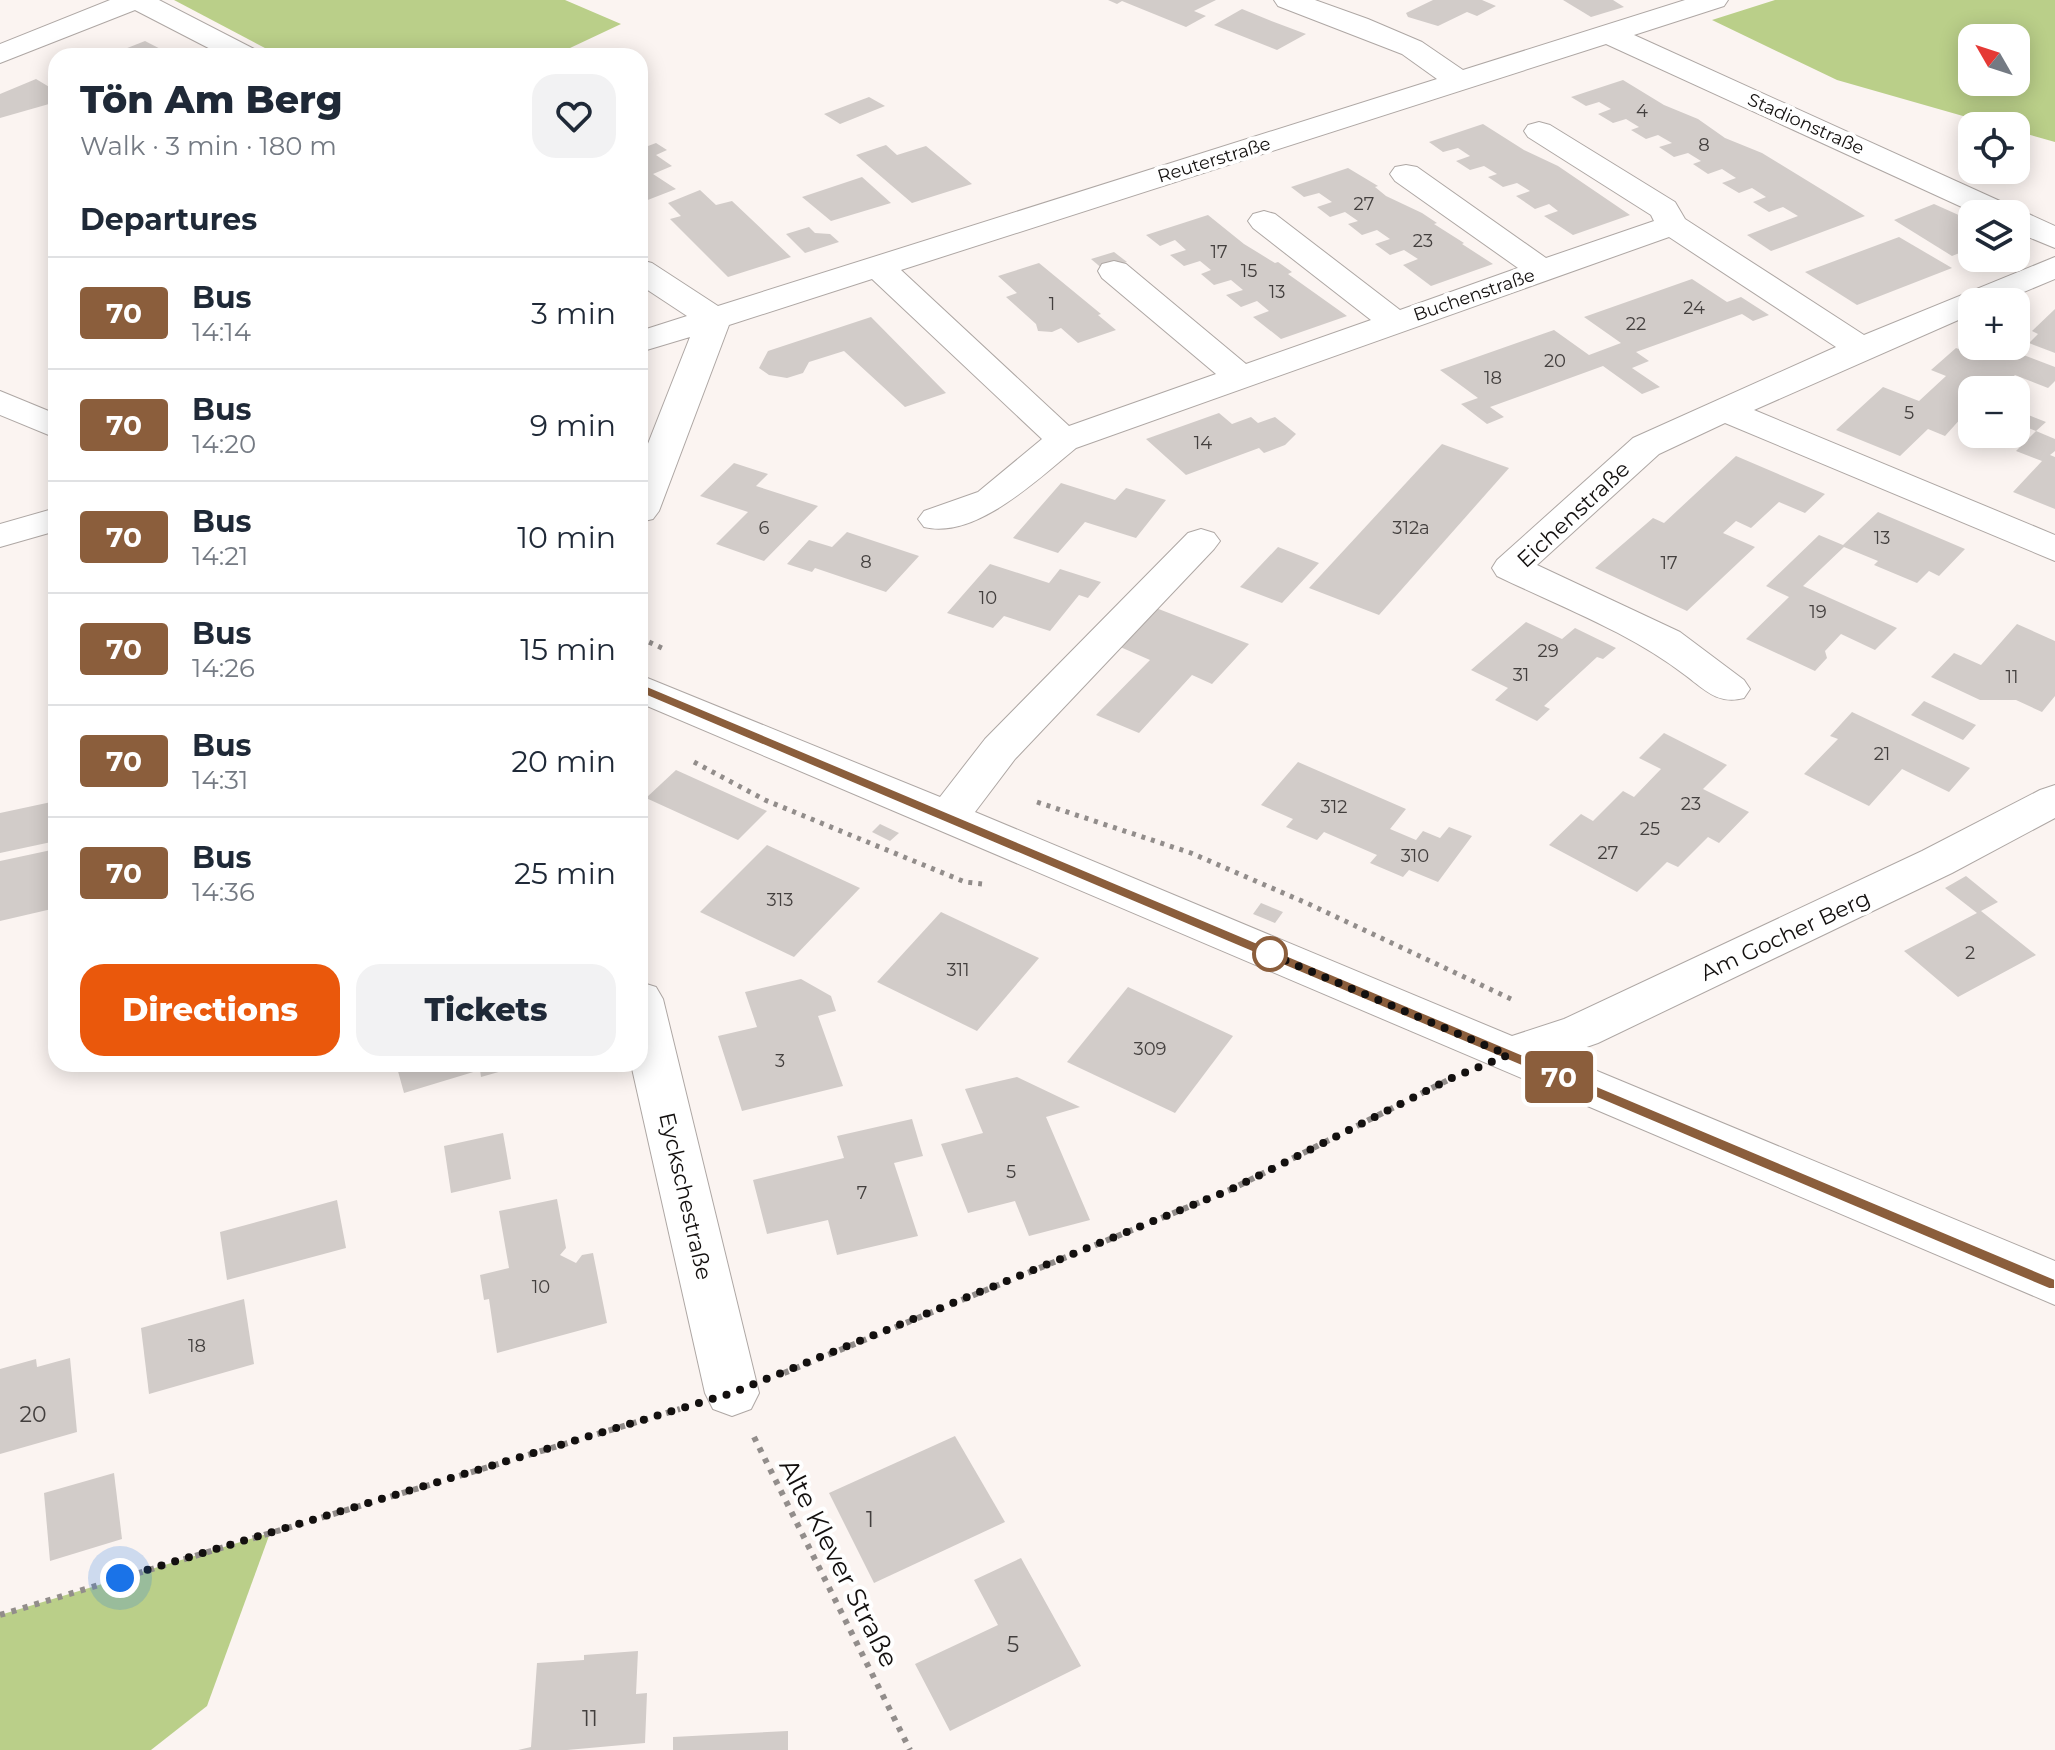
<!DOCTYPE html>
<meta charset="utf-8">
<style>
:root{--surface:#fff;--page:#f2f2f3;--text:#1f2937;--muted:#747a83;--line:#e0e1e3;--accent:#ea580c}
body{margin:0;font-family:Montserrat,sans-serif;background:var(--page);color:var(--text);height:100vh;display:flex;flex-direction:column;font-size:30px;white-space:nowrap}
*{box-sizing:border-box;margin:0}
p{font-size:26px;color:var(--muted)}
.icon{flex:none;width:44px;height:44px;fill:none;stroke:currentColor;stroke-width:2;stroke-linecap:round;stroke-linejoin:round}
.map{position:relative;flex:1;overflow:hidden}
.panel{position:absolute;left:48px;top:48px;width:600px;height:1024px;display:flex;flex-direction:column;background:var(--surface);border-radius:24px;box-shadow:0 4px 20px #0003}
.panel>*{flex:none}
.badge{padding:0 16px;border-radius:6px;font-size:28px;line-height:52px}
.needle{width:52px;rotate:309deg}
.buttons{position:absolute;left:1958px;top:24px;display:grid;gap:16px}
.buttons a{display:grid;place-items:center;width:72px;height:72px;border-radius:16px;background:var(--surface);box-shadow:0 4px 20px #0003;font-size:40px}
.you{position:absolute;width:40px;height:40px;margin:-20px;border:6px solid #fff;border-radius:50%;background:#1a73e8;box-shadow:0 0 0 12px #1a73e833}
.map>.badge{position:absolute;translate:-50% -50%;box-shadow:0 0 0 4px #fff}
h2{padding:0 32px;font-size:30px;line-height:72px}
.round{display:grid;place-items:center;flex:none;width:84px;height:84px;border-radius:24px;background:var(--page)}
.headline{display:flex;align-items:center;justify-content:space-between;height:136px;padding:0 32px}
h1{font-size:38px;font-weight:800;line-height:60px}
.button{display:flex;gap:16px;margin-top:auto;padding:16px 32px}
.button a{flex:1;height:92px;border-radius:24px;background:var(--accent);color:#fff;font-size:32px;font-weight:800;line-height:92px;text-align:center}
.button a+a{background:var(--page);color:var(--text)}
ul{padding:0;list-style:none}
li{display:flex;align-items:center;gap:24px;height:112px;padding:0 32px;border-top:2px solid var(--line)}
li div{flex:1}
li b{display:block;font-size:30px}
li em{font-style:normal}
li .badge{min-width:88px;font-weight:700;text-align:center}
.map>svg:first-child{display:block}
</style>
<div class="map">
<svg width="2055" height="1750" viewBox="0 0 2055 1750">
<rect width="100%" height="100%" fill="#fbf4f1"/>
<g fill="#bacf89" fill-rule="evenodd">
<path d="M174,0H565L621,24L553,56H280Z"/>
<path d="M1775,0H2055V142L2016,131V126H1998L1837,80L1712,20ZM1972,38H2016V82H1972Z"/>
<path d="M270,1533L207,1706L151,1750H0V1615Z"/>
</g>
<g fill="#d2ccc9">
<path d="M1108,0H1216L1194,11L1206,16L1186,27L1122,1L1117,4Z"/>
<path d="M1433,0H1482L1496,6L1477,16L1467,12L1438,26L1408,17L1406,13Z"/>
<path d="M1563,0H1613L1624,7L1591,17Z"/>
<path d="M1242,9L1274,22L1306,34L1277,50L1214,25Z"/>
<path d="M145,41L174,56H107Z"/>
<path d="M36,79L51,88L56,86V102L0,118V94Z"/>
<path d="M1623,80L1664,105L1698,119L1725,138L1762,153L1865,216L1771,251L1747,235L1798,216L1783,207L1769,212L1753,202L1766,197L1752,188L1739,193L1722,183L1736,178L1722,169L1708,174L1693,164L1701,161L1688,153L1674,157L1659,147L1672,143L1658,135L1646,139L1631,130L1639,127L1626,119L1613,123L1598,114L1611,109L1599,102L1586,106L1571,97Z"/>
<path d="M869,97L885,106L840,124L824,114Z"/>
<path d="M1483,124L1524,150L1558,166L1630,215L1573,235L1544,216L1558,211L1549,204L1535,209L1516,196L1530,191L1517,183L1503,187L1488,177L1497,174L1484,166L1470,170L1456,161L1470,156L1458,148L1443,152L1429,142Z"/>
<path d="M656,143L667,150L656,155L672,166L653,174L676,189L640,203V149Z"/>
<path d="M886,145L897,155L926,146L972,184L912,203L856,155Z"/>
<path d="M1348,168L1378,186L1375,187L1386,196L1422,213L1437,223L1434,224L1464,243L1462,244L1493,264L1431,286L1403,265L1418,259L1404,250L1390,255L1375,244L1390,239L1377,230L1362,235L1348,224L1358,221L1345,212L1330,217L1317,207L1332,202L1319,193L1304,197L1291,187Z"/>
<path d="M862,177L891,203L831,221L802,197Z"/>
<path d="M700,190L716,205L732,201L791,257L728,277L670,219L681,216L668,203Z"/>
<path d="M1934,204L1972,221V248L1952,256L1894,220Z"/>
<path d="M1208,215L1244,244L1275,263L1278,262L1292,272L1288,274L1347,316L1281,339L1253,317L1269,311L1257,301L1241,307L1226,295L1243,290L1231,280L1214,285L1201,274L1211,270L1200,261L1184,266L1170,255L1186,250L1175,240L1160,246L1146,235Z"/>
<path d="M809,227L815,233L830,234L839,242L805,253L786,234Z"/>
<path d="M1899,237L1952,268L1857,305L1805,272Z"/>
<path d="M1114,252L1127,262L1104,270L1091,259Z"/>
<path d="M1039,263L1101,314L1098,315L1116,330L1078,343L1061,328L1052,332L1038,331L1036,324L1006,297L1017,293L998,276Z"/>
<path d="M1692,279L1727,302L1741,297L1769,315L1753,321L1742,314L1636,352L1649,361L1632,368L1660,387L1642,394L1603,366L1490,407L1504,417L1487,424L1461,404L1478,398L1440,370L1554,330L1589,355L1621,343L1584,317Z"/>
<path d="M2055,309V353L2029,343L2038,334L2032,331Z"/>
<path d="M871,317L946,393L905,407L844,351L809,362L803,373L787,378L769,375L759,368L768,351Z"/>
<path d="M1972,343V346H2000L2055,367V381L2048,388L2015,375L1999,390H1972V406L1945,436L1928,429L1900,456L1836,430L1883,387L1919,401L1946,376L1931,370L1956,348L1964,351Z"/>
<path d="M2016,410L2046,422L2036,431L2055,439V451L2050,455L2055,457V509L2013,492L2042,461L2016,451L2036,431L2016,423Z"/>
<path d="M1219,413L1232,424L1251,417L1258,423L1275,417L1296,434L1285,445L1264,453L1259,448L1186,475L1146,439Z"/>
<path d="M1442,444L1509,468L1379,615L1309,588Z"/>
<path d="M1736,456L1825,494L1805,513L1779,502L1751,528L1736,521L1723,533L1755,547L1687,611L1595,568L1653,518L1664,523Z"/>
<path d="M734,463L768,474L756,486L818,506L764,561L716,544L748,512L700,496Z"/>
<path d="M1061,483L1115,500L1126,488L1166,500L1136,538L1085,522L1058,553L1013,538Z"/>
<path d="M1878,512L1965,549L1939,576L1929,571L1917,583L1874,565L1878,561L1844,547L1803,586L1897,628L1875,650L1841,634L1825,651L1827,658L1815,671L1746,639L1789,597L1766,586L1819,535L1843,545Z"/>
<path d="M847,532L919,556L886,592L815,568L812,572L787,564L809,540L832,547Z"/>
<path d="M1278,547L1319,563L1282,603L1240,587Z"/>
<path d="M990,564L1049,583L1060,569L1101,582L1088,598L1079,595L1050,631L1004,616L993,628L947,613Z"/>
<path d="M1156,608L1249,644L1212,684L1192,675L1139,733L1096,715L1150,660L1118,646Z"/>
<path d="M1526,622L1562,639L1575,628L1616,648L1603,659L1597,657L1544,706L1550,709L1537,721L1495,700L1508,688L1471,670Z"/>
<path d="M2017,624L2055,641V696L2042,712L2016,700H1980L1931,677L1954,653L1981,665Z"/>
<path d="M1924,701L1976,725L1963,740L1911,715Z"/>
<path d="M1852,712L1970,768L1949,792L1902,769L1869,806L1804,774L1838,739L1830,736Z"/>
<path d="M1664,733L1727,765L1703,789L1749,812L1719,843L1708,837L1678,867L1667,862L1637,892L1549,845L1581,814L1593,821L1623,791L1634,797L1661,769L1639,758Z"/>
<path d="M1298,762L1406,809L1390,829L1416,840L1423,831L1440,838L1449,827L1472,836L1438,882L1409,870L1403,877L1370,863L1377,855L1324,832L1317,840L1286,827L1293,819L1261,805Z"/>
<path d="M676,770L767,811L738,840L646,798Z"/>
<path d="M56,801V841L0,853V813Z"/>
<path d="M880,824L899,833L890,841L872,832Z"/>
<path d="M767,845L860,888L794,957L700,912Z"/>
<path d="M56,849V908L0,921V861Z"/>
<path d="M1966,876L1998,902L1981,911L2036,955L1958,997L1904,951L1977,913L1945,888Z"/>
<path d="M1261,903L1283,912L1275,923L1253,914Z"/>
<path d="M941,912L1039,958L977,1031L877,982Z"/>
<path d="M801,979L831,996L836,1011L818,1016L843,1086L742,1111L718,1036L757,1027L745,992Z"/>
<path d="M1128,987L1233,1036L1175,1113L1067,1062Z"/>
<path d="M396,1064H523V1065L481,1077L480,1070L404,1093Z"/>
<path d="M1017,1077L1080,1107L1046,1117L1090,1220L1029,1236L1015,1201L968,1213L941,1144L983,1133L965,1089Z"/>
<path d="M912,1119L923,1156L894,1163L918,1236L837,1255L828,1220L767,1234L753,1180L844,1158L837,1136Z"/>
<path d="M503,1133L511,1179L451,1193L444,1146Z"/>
<path d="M557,1199L566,1248L560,1255L576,1263L582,1255L593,1253L607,1323L497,1353L489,1299L484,1300L480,1275L509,1268L499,1211Z"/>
<path d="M337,1200L346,1248L227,1280L220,1232Z"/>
<path d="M244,1299L254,1364L149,1394L141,1328Z"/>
<path d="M70,1358L77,1432L0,1454V1369L36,1359L37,1367Z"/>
<path d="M955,1436L1005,1522L874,1583L829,1493Z"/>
<path d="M114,1473L122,1539L50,1561L44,1493Z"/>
<path d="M1021,1558L1081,1666L950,1731L915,1664L998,1625L974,1580Z"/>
<path d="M638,1651L636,1694L647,1693L645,1743L567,1750H518L531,1747L537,1663L584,1660V1655Z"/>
<path d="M788,1731V1750H673V1737Z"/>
</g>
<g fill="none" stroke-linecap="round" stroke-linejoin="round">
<defs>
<g id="minor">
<path d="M110,0H159L256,50L261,56H224L135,10L0,63V44Z"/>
<path d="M1274,0H1315L1368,19L1422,42L1463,70L1685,0H1728L1724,6L1634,35L2055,226V248L2016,232V214H1977L1606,44L901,270L1069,426L1216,374L1102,278L1098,271L1102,264L1114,261L1126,264L1246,364L1371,320L1253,228L1248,221L1253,214L1264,211L1275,214L1400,310L1518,268L1395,181L1390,174L1395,167L1406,165L1417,167L1546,258L1654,221L1651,215L1528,137L1524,131L1528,125L1539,122L1550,125L1675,202L1685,219L1864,335L2055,257V279L2000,302H1972V314L1754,410L2055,535V561L1725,423L1659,454L1537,565L1680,632L1744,680L1750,689L1744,698C1718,705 1705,690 1685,675C1629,632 1561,607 1497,576L1492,568L1497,560L1633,438L1836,347L1669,237L1076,448C1039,478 976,540 924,527L918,519L924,511L978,492L1042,439L872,279L729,325L659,511L653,519L640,522V464L690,337L640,352V331L687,316L640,285V260L652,263L718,306L1437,79L1402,54L1278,6Z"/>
<path d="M0,391L56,414V438L0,415Z"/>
<path d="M56,508V531L0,547V524Z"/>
<path d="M1201,529L1214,533L1220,541L1214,549L1015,759L975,812L1512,1036L1564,1019L1922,851L2040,790L2055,785V818L1952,873L1598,1043L1561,1056L2055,1261V1305L640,703V675L940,797L985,739L1188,533Z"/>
<path d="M640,982L656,987L663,999L759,1393L751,1409L732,1416L713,1409L705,1393L631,1064H640Z"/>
</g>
</defs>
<use href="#minor" stroke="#aea7a4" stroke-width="2"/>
<g stroke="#928d8b" stroke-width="5" stroke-dasharray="4 6" stroke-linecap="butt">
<path d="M640,638L662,648"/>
<path d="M694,762L765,800L965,882L982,884"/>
<path d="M1037,802L1191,853L1311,905L1511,999"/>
</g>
<g stroke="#928d8b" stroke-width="6" stroke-dasharray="5 7" stroke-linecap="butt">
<path d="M784,1373L1232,1189L1448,1080"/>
<path d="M754,1437L910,1750"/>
<path d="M0,1615L680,1409"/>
</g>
<use href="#minor" fill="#fff" fill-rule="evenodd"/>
</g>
<path fill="#8b5e3c" stroke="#fff" stroke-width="2" d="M640,683L2055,1279V1289H2049L635,691V684Z"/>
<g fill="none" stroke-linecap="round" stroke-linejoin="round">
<path stroke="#13100f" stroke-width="8" stroke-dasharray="0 14.4" d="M120,1578L732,1393L1232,1189L1452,1078L1508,1055L1270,954"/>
</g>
<circle fill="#fff" stroke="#8b5e3c" stroke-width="4" cx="1270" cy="954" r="16"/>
<g text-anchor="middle" stroke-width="8" stroke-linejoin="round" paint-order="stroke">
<g font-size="18" fill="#433f3e">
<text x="1642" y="117">4</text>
<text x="1704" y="151">8</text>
<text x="1364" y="210">27</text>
<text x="1423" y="247">23</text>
<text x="1219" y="258">17</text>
<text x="1249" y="277">15</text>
<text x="1277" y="298">13</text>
<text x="1052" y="310">1</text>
<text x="1694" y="314">24</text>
<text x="1636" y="330">22</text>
<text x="1555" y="367">20</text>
<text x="1493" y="384">18</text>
<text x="1909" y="419">5</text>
<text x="1203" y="449">14</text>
<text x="764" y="534">6</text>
<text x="1411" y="534">312a</text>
<text x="1882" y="544">13</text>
<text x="866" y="568">8</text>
<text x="1669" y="569">17</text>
<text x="988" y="604">10</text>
<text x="1818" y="618">19</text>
<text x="1548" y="657">29</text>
<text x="1521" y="681">31</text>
<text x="2012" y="683">11</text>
<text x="1882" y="760">21</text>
<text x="1691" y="810">23</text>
<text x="1334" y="813">312</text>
<text x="1650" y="835">25</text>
<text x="1608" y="859">27</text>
<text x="1415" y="862">310</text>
<text x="780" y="906">313</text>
<text x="1970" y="959">2</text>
<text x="958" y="976">311</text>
<text x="1150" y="1055">309</text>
<text x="780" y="1067">3</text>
<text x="1011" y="1178">5</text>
<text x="862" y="1199">7</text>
<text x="541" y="1293">10</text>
<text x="197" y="1352">18</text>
</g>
<g font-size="18" fill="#13100f" stroke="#fff">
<text transform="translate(1806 124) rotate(24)" y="6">Stadionstraße</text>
<text transform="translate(1214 160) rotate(-17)" y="6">Reuterstraße</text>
<text transform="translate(1474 295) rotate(-19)" y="6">Buchenstraße</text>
</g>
<g font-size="22" fill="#13100f" stroke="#fff">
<text transform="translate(1573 514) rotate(-43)" y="8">Eichenstraße</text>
<text transform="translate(1785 935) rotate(-25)" y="8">Am Gocher Berg</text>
<text transform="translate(686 1196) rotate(77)" y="8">Eyckschestraße</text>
</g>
<g font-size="22" fill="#433f3e">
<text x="33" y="1422">20</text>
<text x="870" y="1527">1</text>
<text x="1013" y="1652">5</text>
<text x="590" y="1726">11</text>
</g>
<g font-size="26" fill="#13100f" stroke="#fff">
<text transform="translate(839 1563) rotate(63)" y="9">Alte Klever Straße</text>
</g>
</g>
</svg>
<div class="buttons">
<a><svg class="needle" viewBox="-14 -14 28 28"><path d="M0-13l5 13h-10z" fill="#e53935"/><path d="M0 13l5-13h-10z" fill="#747a83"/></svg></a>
<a><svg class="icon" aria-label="locate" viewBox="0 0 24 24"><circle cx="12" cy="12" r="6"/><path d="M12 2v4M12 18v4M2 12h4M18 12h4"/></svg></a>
<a><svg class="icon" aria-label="layers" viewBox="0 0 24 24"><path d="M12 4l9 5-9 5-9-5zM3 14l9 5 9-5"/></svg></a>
<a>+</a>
<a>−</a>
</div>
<div class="you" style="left:120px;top:1578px"></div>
<b class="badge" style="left:1559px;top:1077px;background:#8b5e3c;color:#fff">70</b>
<section class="panel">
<div class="headline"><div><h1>Tön Am Berg</h1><p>Walk · 3 min · 180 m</p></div><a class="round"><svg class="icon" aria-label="heart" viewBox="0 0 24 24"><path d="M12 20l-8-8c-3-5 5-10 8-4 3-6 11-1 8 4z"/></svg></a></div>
<h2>Departures</h2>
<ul>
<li><span class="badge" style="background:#8b5e3c;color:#fff">70</span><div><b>Bus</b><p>14:14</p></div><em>3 min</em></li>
<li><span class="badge" style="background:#8b5e3c;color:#fff">70</span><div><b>Bus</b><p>14:20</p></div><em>9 min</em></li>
<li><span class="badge" style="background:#8b5e3c;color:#fff">70</span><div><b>Bus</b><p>14:21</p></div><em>10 min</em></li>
<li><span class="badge" style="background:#8b5e3c;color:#fff">70</span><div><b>Bus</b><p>14:26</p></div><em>15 min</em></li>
<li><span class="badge" style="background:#8b5e3c;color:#fff">70</span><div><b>Bus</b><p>14:31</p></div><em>20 min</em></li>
<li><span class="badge" style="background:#8b5e3c;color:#fff">70</span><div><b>Bus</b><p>14:36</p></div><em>25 min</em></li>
</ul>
<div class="button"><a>Directions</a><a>Tickets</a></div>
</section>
</div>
